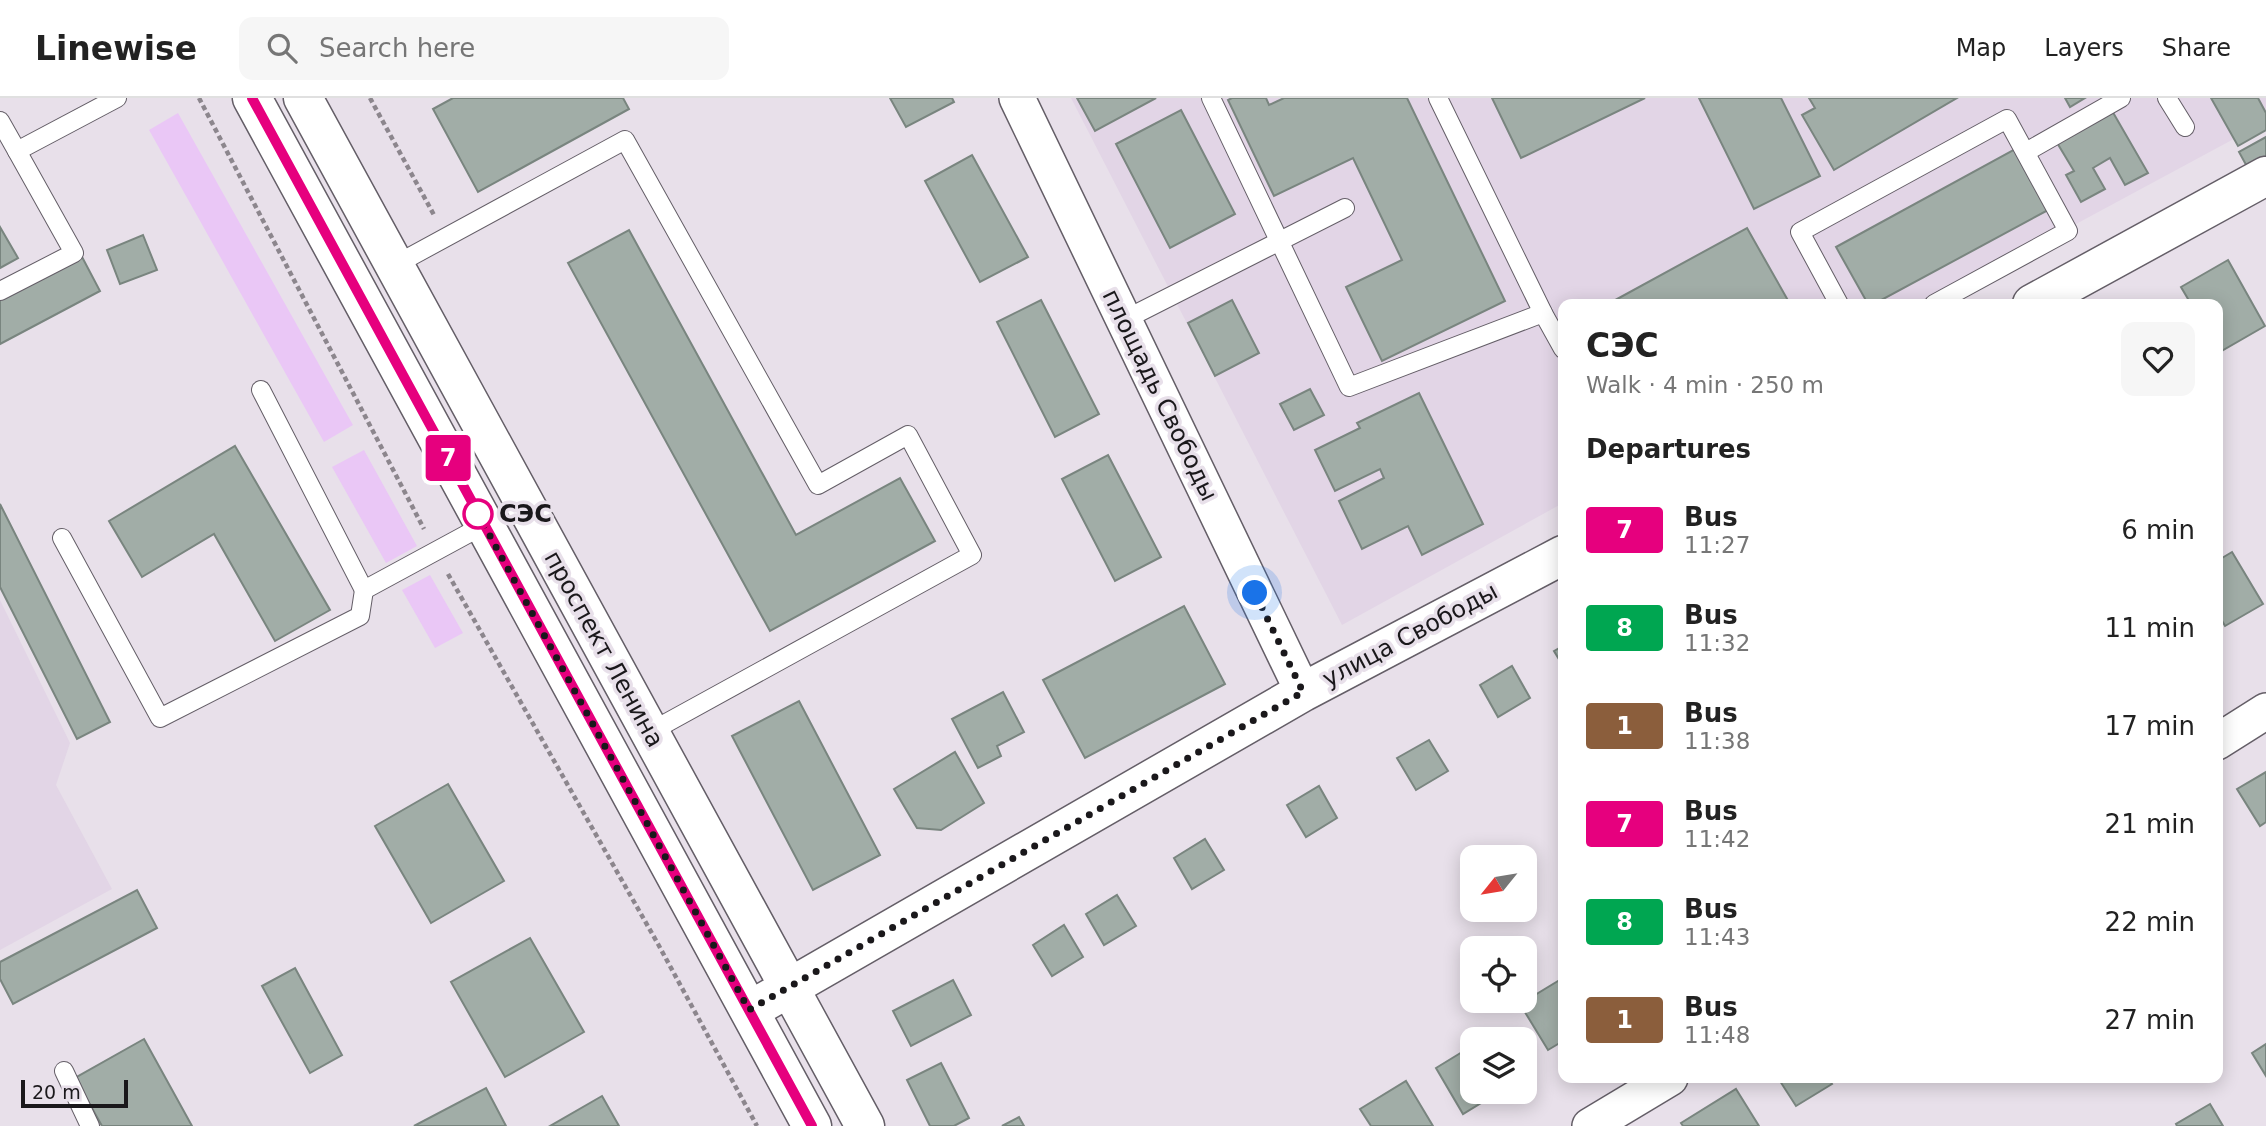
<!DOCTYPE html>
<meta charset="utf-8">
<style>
:root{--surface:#fff;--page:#f6f6f6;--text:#222;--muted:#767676;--line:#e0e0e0}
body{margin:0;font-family:"DejaVu Sans",sans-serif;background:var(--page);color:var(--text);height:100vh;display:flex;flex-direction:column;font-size:26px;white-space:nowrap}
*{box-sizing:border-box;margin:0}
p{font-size:23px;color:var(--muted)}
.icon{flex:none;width:38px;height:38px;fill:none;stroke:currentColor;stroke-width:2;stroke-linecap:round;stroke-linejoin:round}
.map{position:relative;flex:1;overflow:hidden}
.panel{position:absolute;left:1558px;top:201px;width:665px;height:784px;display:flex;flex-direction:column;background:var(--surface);border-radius:14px;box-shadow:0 4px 18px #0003}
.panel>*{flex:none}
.badge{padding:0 14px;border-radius:5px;font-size:24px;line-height:46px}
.needle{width:46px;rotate:240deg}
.buttons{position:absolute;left:1460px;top:747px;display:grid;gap:14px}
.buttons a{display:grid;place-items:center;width:77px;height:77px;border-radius:14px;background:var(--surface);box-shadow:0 4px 18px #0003;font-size:35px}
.scale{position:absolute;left:21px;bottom:18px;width:107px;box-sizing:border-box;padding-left:7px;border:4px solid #1a181b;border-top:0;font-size:19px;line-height:24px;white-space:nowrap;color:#1a181b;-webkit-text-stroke:5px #e8e0ea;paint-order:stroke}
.you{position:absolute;width:35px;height:35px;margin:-18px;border:5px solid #fff;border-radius:50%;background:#1a73e8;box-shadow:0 0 0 10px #1a73e833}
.map>.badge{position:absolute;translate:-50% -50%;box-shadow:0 0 0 4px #fff}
h2{padding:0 28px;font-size:26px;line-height:63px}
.round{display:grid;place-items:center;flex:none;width:74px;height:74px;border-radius:14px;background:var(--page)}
.head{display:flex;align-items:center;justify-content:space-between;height:119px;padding:0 28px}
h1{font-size:33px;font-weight:600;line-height:52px}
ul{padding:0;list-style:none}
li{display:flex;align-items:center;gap:21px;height:98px;padding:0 28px}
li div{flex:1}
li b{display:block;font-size:26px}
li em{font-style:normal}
li .badge{min-width:77px;font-weight:700;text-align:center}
header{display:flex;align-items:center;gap:42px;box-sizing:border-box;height:98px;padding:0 35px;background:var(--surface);border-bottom:2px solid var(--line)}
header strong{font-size:33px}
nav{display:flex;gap:38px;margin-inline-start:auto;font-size:24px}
.search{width:490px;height:63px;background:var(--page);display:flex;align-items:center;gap:18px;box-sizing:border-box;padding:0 24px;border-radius:14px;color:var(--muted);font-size:26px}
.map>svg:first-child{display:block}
</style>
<header>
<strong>Linewise</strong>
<div class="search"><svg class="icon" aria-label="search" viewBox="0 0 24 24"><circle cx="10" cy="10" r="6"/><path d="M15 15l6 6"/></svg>Search here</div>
<nav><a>Map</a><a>Layers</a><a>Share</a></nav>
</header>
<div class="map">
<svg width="2266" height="1028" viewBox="0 0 2266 1028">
<rect width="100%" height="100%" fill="#e8e0ea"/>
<g fill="#e2d5e6">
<path d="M1071,0H2266V18L2243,36L1928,206H1563V405L1342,527Z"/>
<path d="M0,502L70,645L56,687L112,791L0,852Z"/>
</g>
<g fill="#eac7f6">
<path d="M178,15L353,327L324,344L149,32Z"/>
<path d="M364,352L417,448L386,465L332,369Z"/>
<path d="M430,477L463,535L435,550L402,492Z"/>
</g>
<g fill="#a1ada7" stroke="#79857f" stroke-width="2">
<path d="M453,0H623L629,11L478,94L433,11Z"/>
<path d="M890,0H952L954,4L906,29Z"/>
<path d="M1077,0H1156L1095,33Z"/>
<path d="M1232,0H1266L1269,7L1284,0H1407L1505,203L1382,263L1346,189L1402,162L1353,60L1274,98L1228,2Z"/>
<path d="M1492,0H1645L1521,60Z"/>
<path d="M1699,0H1781L1820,78L1754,111Z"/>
<path d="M1809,0H1957L1834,72L1802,17L1815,10Z"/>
<path d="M2065,0H2085L2070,9Z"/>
<path d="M2211,0H2258L2266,15V32L2238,48Z"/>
<path d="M2111,11L2148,75L2125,87L2110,60L2093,70L2105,91L2081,104L2066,77L2074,73L2056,43Z"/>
<path d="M1181,12L1235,116L1170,150L1116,46Z"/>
<path d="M2266,39V64L2250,74L2239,54Z"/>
<path d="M2017,50L2050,111L1874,206H1868L1836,149Z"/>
<path d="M972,57L1028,159L980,184L925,83Z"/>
<path d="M0,129L18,160L0,170Z"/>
<path d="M1747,130L1790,206H1608Z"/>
<path d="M629,132L796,437L900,380L935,443L770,533L568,165Z"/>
<path d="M143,137L157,172L120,186L107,152Z"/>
<path d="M81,157L100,193L0,246V199Z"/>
<path d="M2228,162L2265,228L2218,255L2217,206H2191L2181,189Z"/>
<path d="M1041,202L1099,316L1055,339L997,224Z"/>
<path d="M1232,202L1259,255L1215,278L1188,225Z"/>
<path d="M1310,291L1324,317L1294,332L1280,306Z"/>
<path d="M1419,295L1483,426L1422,457L1408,428L1362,451L1339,403L1384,380L1380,371L1335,393L1315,352L1360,330L1357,325Z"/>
<path d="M235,348L330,512L275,543L214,436L142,479L109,423Z"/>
<path d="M1108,357L1161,459L1115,483L1062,381Z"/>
<path d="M0,406L110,624L77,641L0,489Z"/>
<path d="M2232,454L2263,506L2225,528L2217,514V463Z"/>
<path d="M1184,508L1225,586L1085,660L1043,582Z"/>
<path d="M1563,548V568L1554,553Z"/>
<path d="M1512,568L1530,600L1498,619L1480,587Z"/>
<path d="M1003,594L1024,634L997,648L1001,658L978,670L952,621Z"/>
<path d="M799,603L880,757L813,792L732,638Z"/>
<path d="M1429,642L1448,673L1416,692L1397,660Z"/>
<path d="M955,654L984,705L941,732L917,730L894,691Z"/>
<path d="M2266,674V724L2260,728L2237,691Z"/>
<path d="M448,686L504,783L431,825L375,728Z"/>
<path d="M1319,688L1337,720L1306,739L1287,707Z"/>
<path d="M1205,741L1224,772L1192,791L1174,760Z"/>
<path d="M137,792L157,830L13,906L0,881V864Z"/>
<path d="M1117,797L1136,828L1104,847L1086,816Z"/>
<path d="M1064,827L1083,859L1052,878L1033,847Z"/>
<path d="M530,840L584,934L505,979L451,884Z"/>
<path d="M295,870L342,957L310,975L262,888Z"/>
<path d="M1563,880V943L1548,952L1520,906Z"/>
<path d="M953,882L971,917L911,948L893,913Z"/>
<path d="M144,941L192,1028H102L75,980Z"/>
<path d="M2266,946V978L2252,955Z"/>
<path d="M1472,948V994H1499L1463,1016L1436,970Z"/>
<path d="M941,965L969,1020L954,1028H930L907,982Z"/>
<path d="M1778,980H1828L1832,986L1796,1008Z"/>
<path d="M1406,983L1433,1028H1371L1360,1011Z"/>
<path d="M486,990L506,1028H414Z"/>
<path d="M1736,991L1759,1028H1683L1681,1025Z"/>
<path d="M602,998L619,1028H550Z"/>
<path d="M2210,1006L2223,1028H2177L2176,1026Z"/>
<path d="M1019,1019L1024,1028H1002Z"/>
</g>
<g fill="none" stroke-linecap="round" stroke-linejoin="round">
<defs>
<g id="lane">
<path d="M1211,0L1349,289L1543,215"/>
<path d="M1438,0L1543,215L1563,251"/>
<path d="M2167,0L2185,29"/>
<path d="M0,23L17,53L117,0"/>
<path d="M2026,54L2121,0"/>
<path d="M395,167L625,42L818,387L908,337L972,457L650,634"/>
<path d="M0,193L74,155L17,53"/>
<path d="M1839,206L1800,134L2007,21L2068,133L1934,206"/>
<path d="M1124,222L1345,110"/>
<path d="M261,292L364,492L484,427"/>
<path d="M62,440L160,620L360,518L364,492"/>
<path d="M64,973L90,1028"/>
</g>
<g id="street">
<path d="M1017,0L1303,594"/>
<path d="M2217,644L2266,613"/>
<path d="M1590,1028L1670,980"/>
</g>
<g id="secondary">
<path d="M252,0L812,1028"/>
<path d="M303,0L865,1028"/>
<path d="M2032,206L2266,78"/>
<path d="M766,903L1303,594L1563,457"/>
</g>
</defs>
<use href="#lane" stroke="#645e67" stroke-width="20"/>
<use href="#street" stroke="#645e67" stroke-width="38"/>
<use href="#secondary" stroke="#645e67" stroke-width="41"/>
<g stroke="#8c868d" stroke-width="4.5" stroke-dasharray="5 3.5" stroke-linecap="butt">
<path d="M199,0L424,431"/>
<path d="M370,0L434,117"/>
<path d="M448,476L658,846L757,1028"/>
</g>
<use href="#lane" stroke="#fff" stroke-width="18"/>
<use href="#street" stroke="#fff" stroke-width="35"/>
<use href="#secondary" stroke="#fff" stroke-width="38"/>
</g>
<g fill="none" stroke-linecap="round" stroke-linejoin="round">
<defs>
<path id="line" d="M252,0L812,1028"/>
</defs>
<use href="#line" stroke="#fff" stroke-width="16"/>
<use href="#line" stroke="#e6007e" stroke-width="10"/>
<path stroke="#1a181b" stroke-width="7" stroke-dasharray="0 12.6" d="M478,416L749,912L1303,594L1255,495"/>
</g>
<circle fill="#fff" stroke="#e6007e" stroke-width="3.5" cx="478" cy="416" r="14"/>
<g text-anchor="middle" stroke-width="7" stroke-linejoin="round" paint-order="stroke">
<g font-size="24" fill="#1a181b" stroke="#e8e0ea">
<text transform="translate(1160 297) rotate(64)" y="8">площадь Свободы</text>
<text transform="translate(1410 537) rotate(-28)" y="8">улица Свободы</text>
<text transform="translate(604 551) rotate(61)" y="8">проспект Ленина</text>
</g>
<g font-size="24" font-weight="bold" fill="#1a181b" stroke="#e8e0ea" text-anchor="start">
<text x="499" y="424">СЭС</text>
</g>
</g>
</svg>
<div class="buttons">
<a><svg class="needle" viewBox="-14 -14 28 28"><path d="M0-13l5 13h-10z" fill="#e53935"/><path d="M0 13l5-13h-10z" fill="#767676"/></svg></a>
<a><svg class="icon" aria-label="locate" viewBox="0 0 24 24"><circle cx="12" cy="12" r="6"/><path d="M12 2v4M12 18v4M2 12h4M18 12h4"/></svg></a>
<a><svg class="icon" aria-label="layers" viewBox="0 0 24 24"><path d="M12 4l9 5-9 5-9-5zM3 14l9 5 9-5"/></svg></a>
</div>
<div class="scale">20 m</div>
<div class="you" style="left:1255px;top:495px"></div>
<b class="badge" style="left:448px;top:360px;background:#e6007e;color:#fff">7</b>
<section class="panel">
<div class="head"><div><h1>СЭС</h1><p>Walk · 4 min · 250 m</p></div><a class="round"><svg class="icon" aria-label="heart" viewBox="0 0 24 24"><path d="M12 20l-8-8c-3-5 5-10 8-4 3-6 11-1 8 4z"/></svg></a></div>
<h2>Departures</h2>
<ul>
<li><span class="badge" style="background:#e6007e;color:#fff">7</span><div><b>Bus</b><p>11:27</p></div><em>6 min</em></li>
<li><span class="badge" style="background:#00a651;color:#fff">8</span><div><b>Bus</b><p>11:32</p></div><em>11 min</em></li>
<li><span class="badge" style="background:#8b5e3c;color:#fff">1</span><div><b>Bus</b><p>11:38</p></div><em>17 min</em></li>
<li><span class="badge" style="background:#e6007e;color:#fff">7</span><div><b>Bus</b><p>11:42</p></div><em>21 min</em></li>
<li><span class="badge" style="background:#00a651;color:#fff">8</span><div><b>Bus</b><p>11:43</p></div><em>22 min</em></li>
<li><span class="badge" style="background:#8b5e3c;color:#fff">1</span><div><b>Bus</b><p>11:48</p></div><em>27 min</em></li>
</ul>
</section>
</div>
